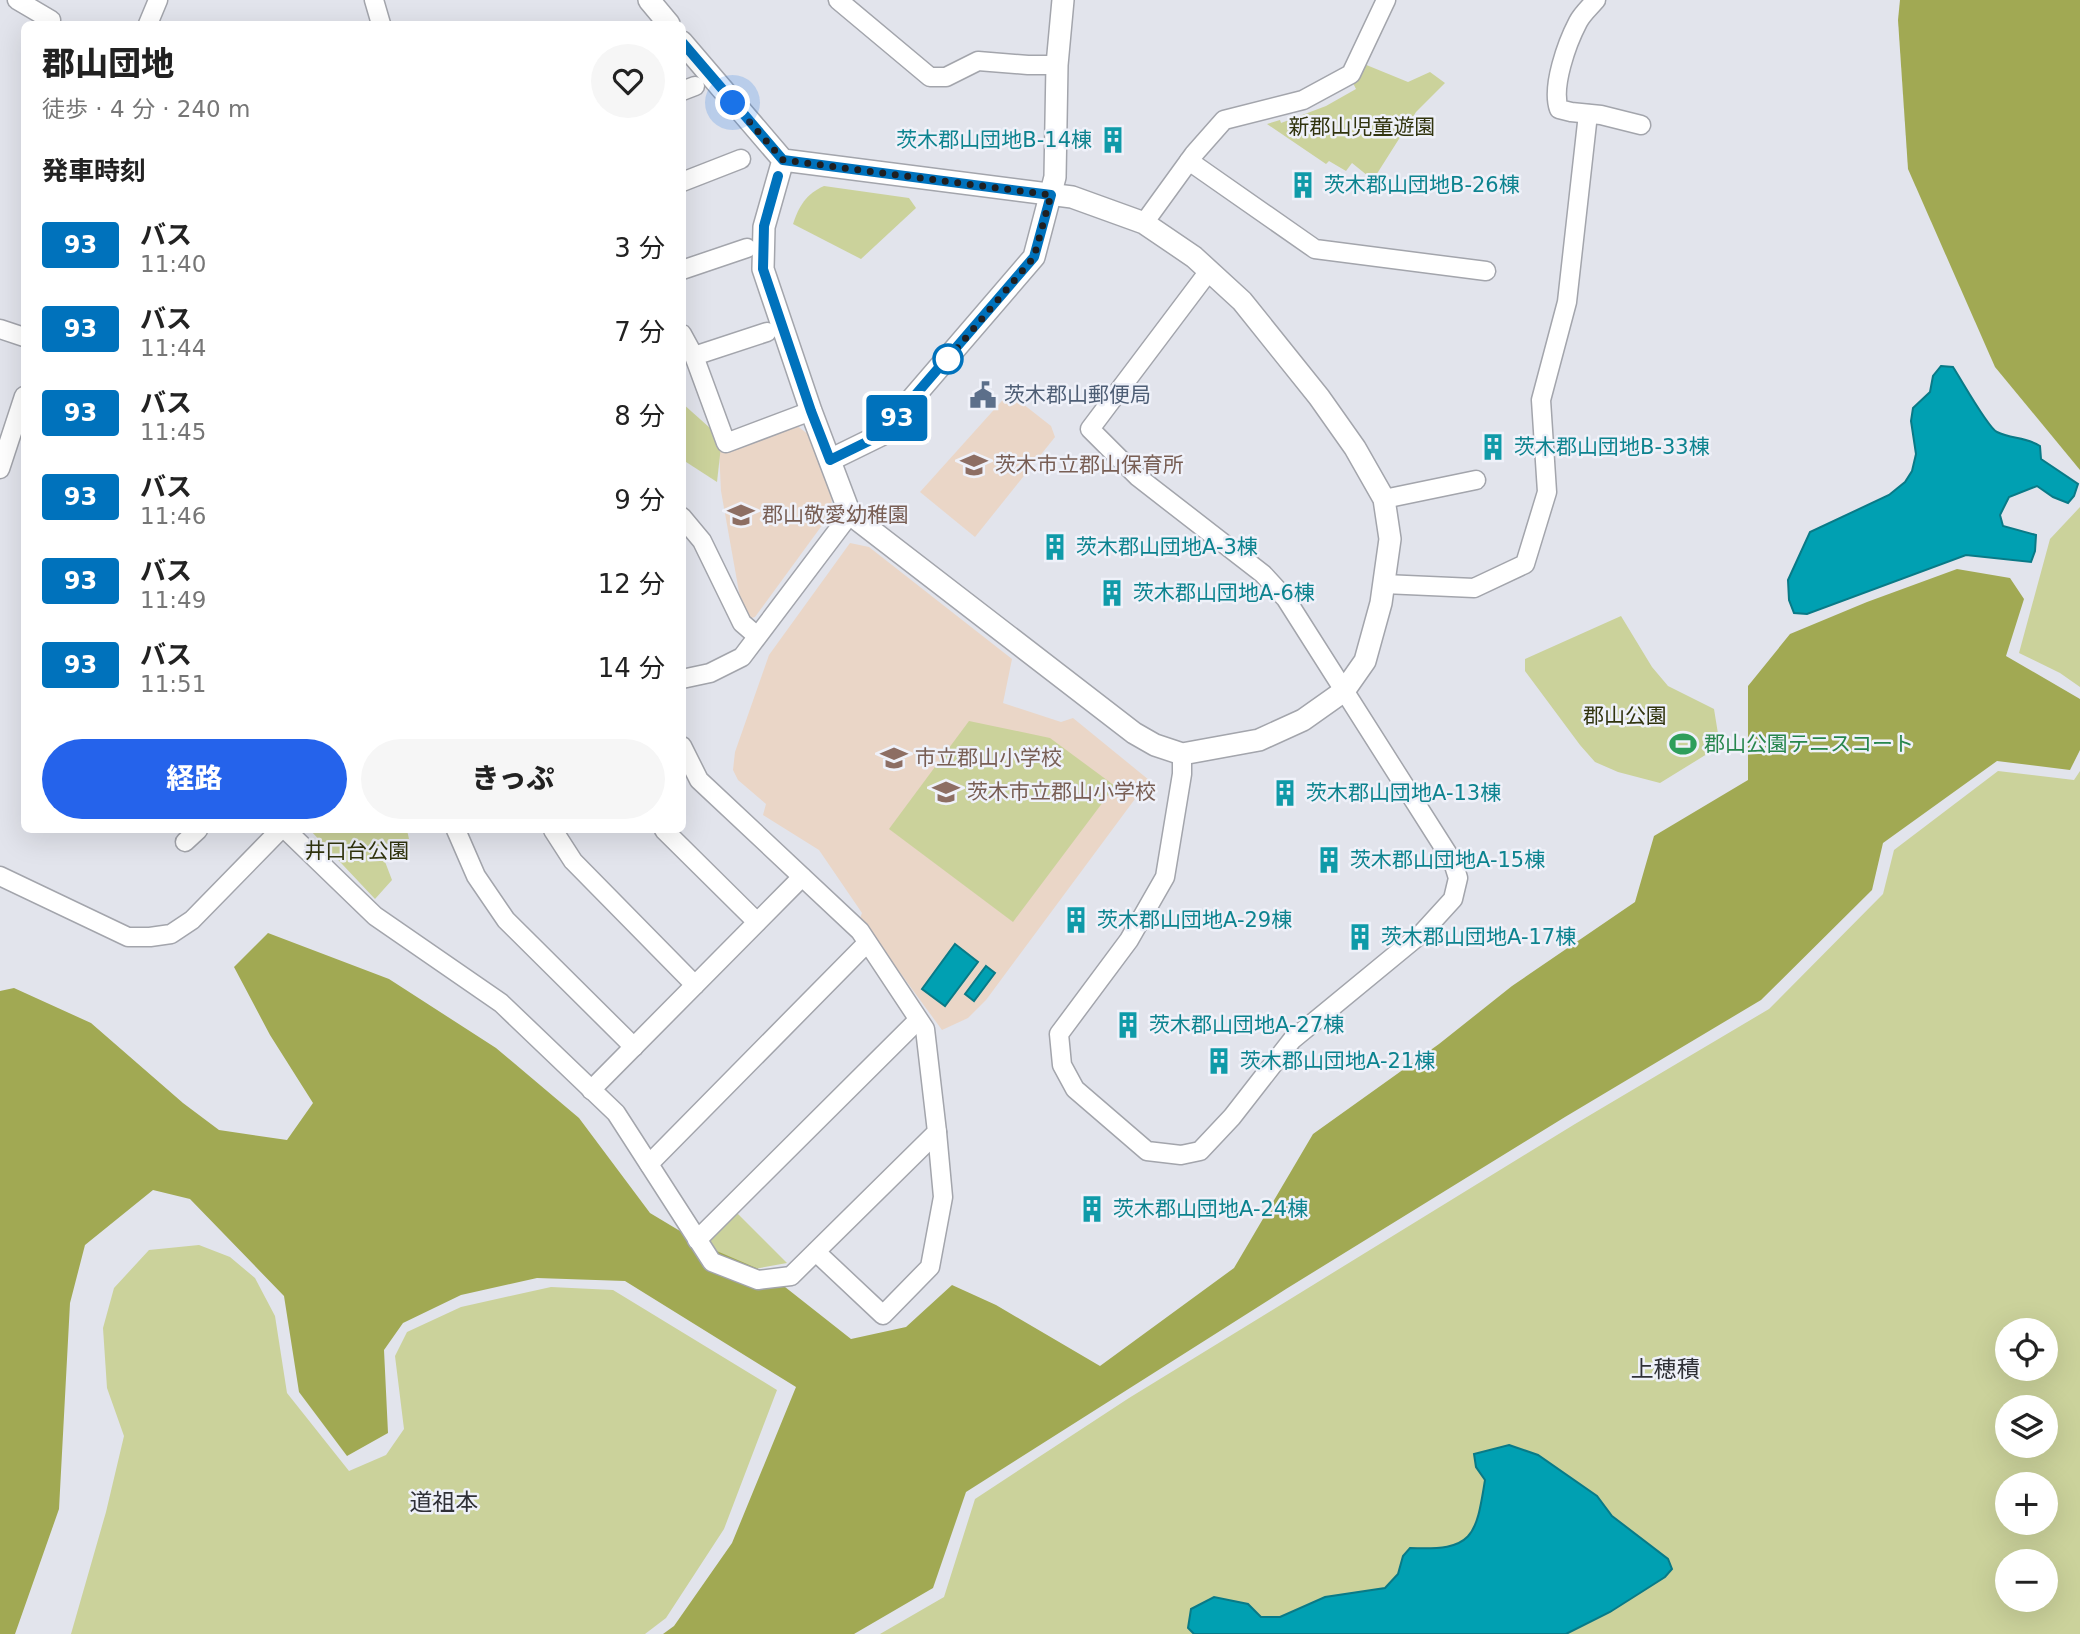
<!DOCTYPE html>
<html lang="ja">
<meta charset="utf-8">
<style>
:root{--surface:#fff;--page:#f6f6f6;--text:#222;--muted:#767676;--accent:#2563eb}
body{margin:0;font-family:"DejaVu Sans","Noto Sans JP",sans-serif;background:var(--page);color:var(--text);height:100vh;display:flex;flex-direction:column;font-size:26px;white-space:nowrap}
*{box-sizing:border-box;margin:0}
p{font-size:23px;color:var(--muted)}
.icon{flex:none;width:38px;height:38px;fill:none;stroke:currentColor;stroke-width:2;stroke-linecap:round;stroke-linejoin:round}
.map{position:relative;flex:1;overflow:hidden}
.details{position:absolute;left:21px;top:21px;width:665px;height:812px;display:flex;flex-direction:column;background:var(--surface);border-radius:10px;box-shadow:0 7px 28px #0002}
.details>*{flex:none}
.badge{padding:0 14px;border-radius:5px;font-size:24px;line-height:46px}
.fabs{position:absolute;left:1995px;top:1318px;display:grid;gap:14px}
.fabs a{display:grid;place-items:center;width:63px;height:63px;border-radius:50%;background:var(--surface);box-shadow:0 7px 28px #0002;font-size:35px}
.you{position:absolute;width:35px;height:35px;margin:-18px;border:5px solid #fff;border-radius:50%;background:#1a73e8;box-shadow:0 0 0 10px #1a73e833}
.map>.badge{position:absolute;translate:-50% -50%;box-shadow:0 0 0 4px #fff}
h2{padding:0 21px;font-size:26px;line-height:63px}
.round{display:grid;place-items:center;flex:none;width:74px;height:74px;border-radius:37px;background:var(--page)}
.summary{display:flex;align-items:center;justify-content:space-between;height:119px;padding:0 21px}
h1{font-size:33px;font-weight:800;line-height:52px}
.cta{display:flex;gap:14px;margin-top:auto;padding:14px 21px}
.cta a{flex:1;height:80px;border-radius:42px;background:var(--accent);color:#fff;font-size:28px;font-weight:800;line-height:80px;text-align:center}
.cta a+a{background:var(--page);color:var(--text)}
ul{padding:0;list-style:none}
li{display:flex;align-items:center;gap:21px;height:84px;padding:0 21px}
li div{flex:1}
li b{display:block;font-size:26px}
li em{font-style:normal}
li .badge{min-width:77px;font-weight:700;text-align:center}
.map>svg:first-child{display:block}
</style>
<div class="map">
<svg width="2080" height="1634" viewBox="0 0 2080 1634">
<rect width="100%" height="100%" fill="#e2e4ec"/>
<g fill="#ead6c7">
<path d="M1009,393L1051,426L1055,437L975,537L920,492Z"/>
<path d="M791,421L809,435L832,495L831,513L755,617L744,620L721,491L719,450Z"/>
<path d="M850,543L869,547L1012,659L1003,703L1061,722L1073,718L1149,780L986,1000L968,1018L942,1030L860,918L862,913L819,850L763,815L766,804L738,780L733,770L735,752L769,655Z"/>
</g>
<g fill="#cbd29b" fill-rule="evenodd">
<path d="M1364,64L1408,82L1430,72L1445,83L1416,112L1373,180L1352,163L1346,171L1329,161L1326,164L1267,124L1280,120L1281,123L1326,106L1356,89L1351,79Z"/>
<path d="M824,186L909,198L916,208L861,259L793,224C799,206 806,194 824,186Z"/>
<path d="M682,403L710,428L721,446L717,482L683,460Z"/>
<path d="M2080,507V687L2060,673L2019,653L2050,539Z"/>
<path d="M1621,616L1652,667L1668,686L1714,709L1720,746L1660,783L1618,772L1595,762L1580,745L1525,671V659Z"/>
<path d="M969,721L1050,738L1115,786L1013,922L889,829Z"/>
<path d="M1998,771L2074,780L2080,771V1634H880L944,1597L975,1499L1129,1398L1575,1124L1769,1009L1883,894L1894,850ZM2007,1330H2046V1368H2007ZM2007,1407H2046V1446H2007ZM2007,1484H2046V1522H2007ZM2007,1561H2046V1600H2007Z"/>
<path d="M310,830H407L409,839L379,846L392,880L375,899Z"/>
<path d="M735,1211L787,1263L749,1270L711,1251V1238Z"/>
<path d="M199,1245L230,1257L255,1278L275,1316L287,1393L349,1471L386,1455L404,1429L395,1356L407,1332L461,1307L551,1287L613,1290L777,1390L724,1529L666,1618L645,1634H71L106,1512L124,1436L107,1388L103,1328L114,1288L149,1250Z"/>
</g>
<g fill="#a1a953">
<path d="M1900,0H2080V470L1995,367L1908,169L1898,20Z"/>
<path d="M1957,569L2010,578L2024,599L2006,656L2080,699V750L2070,770L1997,761L1883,843L1872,890L1761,1000L1565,1117L1286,1289L966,1492L933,1588L854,1634H663L674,1626L732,1543L796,1387L625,1281L537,1278L461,1295L403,1323L384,1350L388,1433L347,1456L299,1392L284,1296L190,1199L153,1190L85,1245L70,1303L59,1509L15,1634H0V991L14,988L91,1023L183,1103L219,1130L287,1140L313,1103L270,1035L234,967L268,933L389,979L496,1048L579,1118L650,1213L705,1246L766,1272L851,1339L906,1327L952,1285L996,1305L1100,1366L1234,1268L1313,1134L1439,1044L1512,986L1635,902L1654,836L1748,780V686L1790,634L1867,602Z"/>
</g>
<g fill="#00a0b2" stroke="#097a87" stroke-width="2">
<path d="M1941,366L1953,367C1961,379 1988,428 1997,432C2011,439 2026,437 2040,446L2041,459L2078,484L2074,496L2068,503L2053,497L2037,486L2009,497L2000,515L2003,526L2036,535L2035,551L2031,562L1966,555L1807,614L1794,613L1789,600L1788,580L1810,532L1889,495L1905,482L1912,471L1916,454L1911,421L1913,408L1930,392L1933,376Z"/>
<path d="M955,944L978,962L945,1006L922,989Z"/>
<path d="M986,966L995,973L974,1001L965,994Z"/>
<path d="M1509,1445L1538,1455L1597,1496L1612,1516L1668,1559L1672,1569L1665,1577L1610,1612L1566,1634H1194L1188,1628L1191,1609L1214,1597L1248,1604L1261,1617H1280L1325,1597L1385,1588L1398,1574L1403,1556L1410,1548C1473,1551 1476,1537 1485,1480L1476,1467L1474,1454Z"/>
</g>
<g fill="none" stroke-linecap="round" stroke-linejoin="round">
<defs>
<g id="minor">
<path d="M17,0L51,20"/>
<path d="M374,0L381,24"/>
<path d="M838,0L930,77H946L978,61L1028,65H1057"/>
<path d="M1596,0C1590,7 1582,14 1578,22C1567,43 1551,87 1559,109L1571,112L1601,115L1641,125"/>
<path d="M148,24L158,0"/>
<path d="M682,91L695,86"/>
<path d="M1189,161L1315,249L1486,271"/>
<path d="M682,182L741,159"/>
<path d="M1144,223L1194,154L1224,120L1303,100L1351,74L1386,0"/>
<path d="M682,270L747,248"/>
<path d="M0,329L24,337"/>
<path d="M682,334L694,356L726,443L811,411"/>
<path d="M694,356L767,332"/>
<path d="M0,469L24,396"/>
<path d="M1384,499L1476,480"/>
<path d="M682,517L702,541L742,623L757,636"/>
<path d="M1384,584L1474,588L1525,564L1547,492L1541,400L1567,302L1588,114"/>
<path d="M682,679L710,673L742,657L850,514"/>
<path d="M1182,754V774L1165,877L1129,940L1059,1034L1062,1065L1075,1089L1147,1151L1181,1155L1200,1151L1232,1117L1292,1040L1422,933L1453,899L1458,878L1453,862L1286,599L1263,574L1138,477L1090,429L1209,271"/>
<path d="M286,830L375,916L501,1003L616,1113L712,1262L758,1280L791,1276L937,1132L925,1029L860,931L699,780L682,746"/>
<path d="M456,830L476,876L506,920L634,1047"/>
<path d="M553,830L573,861L695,985"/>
<path d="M664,830L757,922"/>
<path d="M185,842L198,830"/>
<path d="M0,876L128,937H150L171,934L192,920L280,830"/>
<path d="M591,1090L802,877"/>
<path d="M649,1164L867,943"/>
<path d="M697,1240L918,1020"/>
<path d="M816,1252L883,1315L930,1267L943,1197L937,1132"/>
</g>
<g id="tertiary">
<path d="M649,0L669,24"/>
<path d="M682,42L783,160L1072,197L1144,223L1194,257L1242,301L1319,397L1355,448L1384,499L1390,539L1381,603L1365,661L1344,691L1303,720L1259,740L1182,754L1155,745L1134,733L850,514L811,411L763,269L764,227L783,160"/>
<path d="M830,460L881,435L1034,257L1055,177L1057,65L1063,0"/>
</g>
</defs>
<use href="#minor" stroke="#a3a5ac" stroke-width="21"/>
<use href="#tertiary" stroke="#a3a5ac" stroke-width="24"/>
<use href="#minor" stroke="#fff" stroke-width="18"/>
<use href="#tertiary" stroke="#fff" stroke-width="21"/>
</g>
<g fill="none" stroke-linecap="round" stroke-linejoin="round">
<defs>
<path id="line" d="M682,42L783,160L1051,195L1034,257L881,435L830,460L811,411L763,269L764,226L778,176"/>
</defs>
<use href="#line" stroke="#fff" stroke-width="16"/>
<use href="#line" stroke="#0072bc" stroke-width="10"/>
<path stroke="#1f2022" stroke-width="7" stroke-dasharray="0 12.6" d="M733,103L783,160L1051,195L1034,257L948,359"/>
</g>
<defs>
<symbol id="building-bare" viewBox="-9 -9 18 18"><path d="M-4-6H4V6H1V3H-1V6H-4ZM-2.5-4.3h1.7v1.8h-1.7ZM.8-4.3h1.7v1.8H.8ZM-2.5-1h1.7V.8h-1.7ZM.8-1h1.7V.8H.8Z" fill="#0f9aa8" stroke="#eff1f9" stroke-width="2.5" paint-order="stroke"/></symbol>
<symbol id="civic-bare" viewBox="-9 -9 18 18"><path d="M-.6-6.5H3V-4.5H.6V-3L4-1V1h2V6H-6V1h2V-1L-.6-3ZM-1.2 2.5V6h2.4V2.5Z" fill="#5c6f8a" stroke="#eff1f9" stroke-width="2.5" paint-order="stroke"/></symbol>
<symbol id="school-bare" viewBox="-9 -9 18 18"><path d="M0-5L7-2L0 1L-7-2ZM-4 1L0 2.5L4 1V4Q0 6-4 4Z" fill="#8d6e63" stroke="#eff1f9" stroke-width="2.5" paint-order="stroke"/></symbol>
<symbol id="stadium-bare" viewBox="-9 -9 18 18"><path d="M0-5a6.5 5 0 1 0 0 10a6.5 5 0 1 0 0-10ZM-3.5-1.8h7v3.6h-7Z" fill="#2e9e5b" stroke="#eff1f9" stroke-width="2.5" paint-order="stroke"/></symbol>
</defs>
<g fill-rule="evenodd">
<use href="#building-bare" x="1094" y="121" width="38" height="38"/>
<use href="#building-bare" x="1284" y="166" width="38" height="38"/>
<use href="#civic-bare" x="964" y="376" width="38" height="38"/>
<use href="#building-bare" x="1474" y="428" width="38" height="38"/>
<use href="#school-bare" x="955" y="446" width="38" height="38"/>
<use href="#school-bare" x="722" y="496" width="38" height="38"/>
<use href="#building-bare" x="1036" y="528" width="38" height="38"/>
<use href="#building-bare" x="1093" y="574" width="38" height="38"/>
<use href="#stadium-bare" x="1664" y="725" width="38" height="38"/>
<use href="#school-bare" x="875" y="739" width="38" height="38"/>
<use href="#school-bare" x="927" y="773" width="38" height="38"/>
<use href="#building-bare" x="1266" y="774" width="38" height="38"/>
<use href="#building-bare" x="1310" y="841" width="38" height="38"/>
<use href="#building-bare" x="1057" y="901" width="38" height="38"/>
<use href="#building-bare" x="1341" y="918" width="38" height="38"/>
<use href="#building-bare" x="1109" y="1006" width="38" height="38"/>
<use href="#building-bare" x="1200" y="1042" width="38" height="38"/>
<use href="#building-bare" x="1073" y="1190" width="38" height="38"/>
</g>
<circle fill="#fff" stroke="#0072bc" stroke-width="3.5" cx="948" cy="359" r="14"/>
<g text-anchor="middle" stroke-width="5" stroke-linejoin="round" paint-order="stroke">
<g font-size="21" fill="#31340e" stroke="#eff1f9">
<text x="1362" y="134">新郡山児童遊園</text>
<text x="1625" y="723">郡山公園</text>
<text x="357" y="858">井口台公園</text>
</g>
<g font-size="21" fill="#0d838f" stroke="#eff1f9" text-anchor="start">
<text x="1092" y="147" text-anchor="end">茨木郡山団地B-14棟</text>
<text x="1324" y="192">茨木郡山団地B-26棟</text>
<text x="1514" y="454">茨木郡山団地B-33棟</text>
<text x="1076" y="554">茨木郡山団地A-3棟</text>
<text x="1133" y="600">茨木郡山団地A-6棟</text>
<text x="1306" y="800">茨木郡山団地A-13棟</text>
<text x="1350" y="867">茨木郡山団地A-15棟</text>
<text x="1097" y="927">茨木郡山団地A-29棟</text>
<text x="1381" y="944">茨木郡山団地A-17棟</text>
<text x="1149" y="1032">茨木郡山団地A-27棟</text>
<text x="1240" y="1068">茨木郡山団地A-21棟</text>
<text x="1113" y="1216">茨木郡山団地A-24棟</text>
</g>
<g font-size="21" fill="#4e5e75" stroke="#eff1f9" text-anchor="start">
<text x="1004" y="402">茨木郡山郵便局</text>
</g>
<g font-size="21" fill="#785e54" stroke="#eff1f9" text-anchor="start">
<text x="995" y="472">茨木市立郡山保育所</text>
<text x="762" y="522">郡山敬愛幼稚園</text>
<text x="915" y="765">市立郡山小学校</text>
<text x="967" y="799">茨木市立郡山小学校</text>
</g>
<g font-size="21" fill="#27864d" stroke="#eff1f9" text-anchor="start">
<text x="1704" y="751">郡山公園テニスコート</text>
</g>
<g font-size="23" fill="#2f3036" stroke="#eff1f9">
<text x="1665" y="1377">上穂積</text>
<text x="444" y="1510">道祖本</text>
</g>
</g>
</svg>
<div class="fabs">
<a><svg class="icon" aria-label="locate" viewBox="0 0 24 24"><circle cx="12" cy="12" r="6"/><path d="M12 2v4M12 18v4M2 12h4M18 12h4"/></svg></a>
<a><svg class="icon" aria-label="layers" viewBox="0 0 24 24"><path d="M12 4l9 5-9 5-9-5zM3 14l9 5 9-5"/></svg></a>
<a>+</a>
<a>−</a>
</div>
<div class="you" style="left:733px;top:103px"></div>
<b class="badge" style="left:897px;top:418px;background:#0072bc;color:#fff">93</b>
<section class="details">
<div class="summary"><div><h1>郡山団地</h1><p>徒歩 · 4 分 · 240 m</p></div><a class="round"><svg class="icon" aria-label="heart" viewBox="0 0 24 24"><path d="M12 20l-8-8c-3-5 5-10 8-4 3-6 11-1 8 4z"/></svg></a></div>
<h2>発車時刻</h2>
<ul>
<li><span class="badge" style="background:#0072bc;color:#fff">93</span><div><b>バス</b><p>11:40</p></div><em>3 分</em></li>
<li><span class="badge" style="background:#0072bc;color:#fff">93</span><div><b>バス</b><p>11:44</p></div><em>7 分</em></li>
<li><span class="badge" style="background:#0072bc;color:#fff">93</span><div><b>バス</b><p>11:45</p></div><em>8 分</em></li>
<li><span class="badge" style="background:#0072bc;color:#fff">93</span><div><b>バス</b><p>11:46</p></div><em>9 分</em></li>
<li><span class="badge" style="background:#0072bc;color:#fff">93</span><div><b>バス</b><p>11:49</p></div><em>12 分</em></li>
<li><span class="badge" style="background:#0072bc;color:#fff">93</span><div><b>バス</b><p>11:51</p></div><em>14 分</em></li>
</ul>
<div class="cta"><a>経路</a><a>きっぷ</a></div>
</section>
</div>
